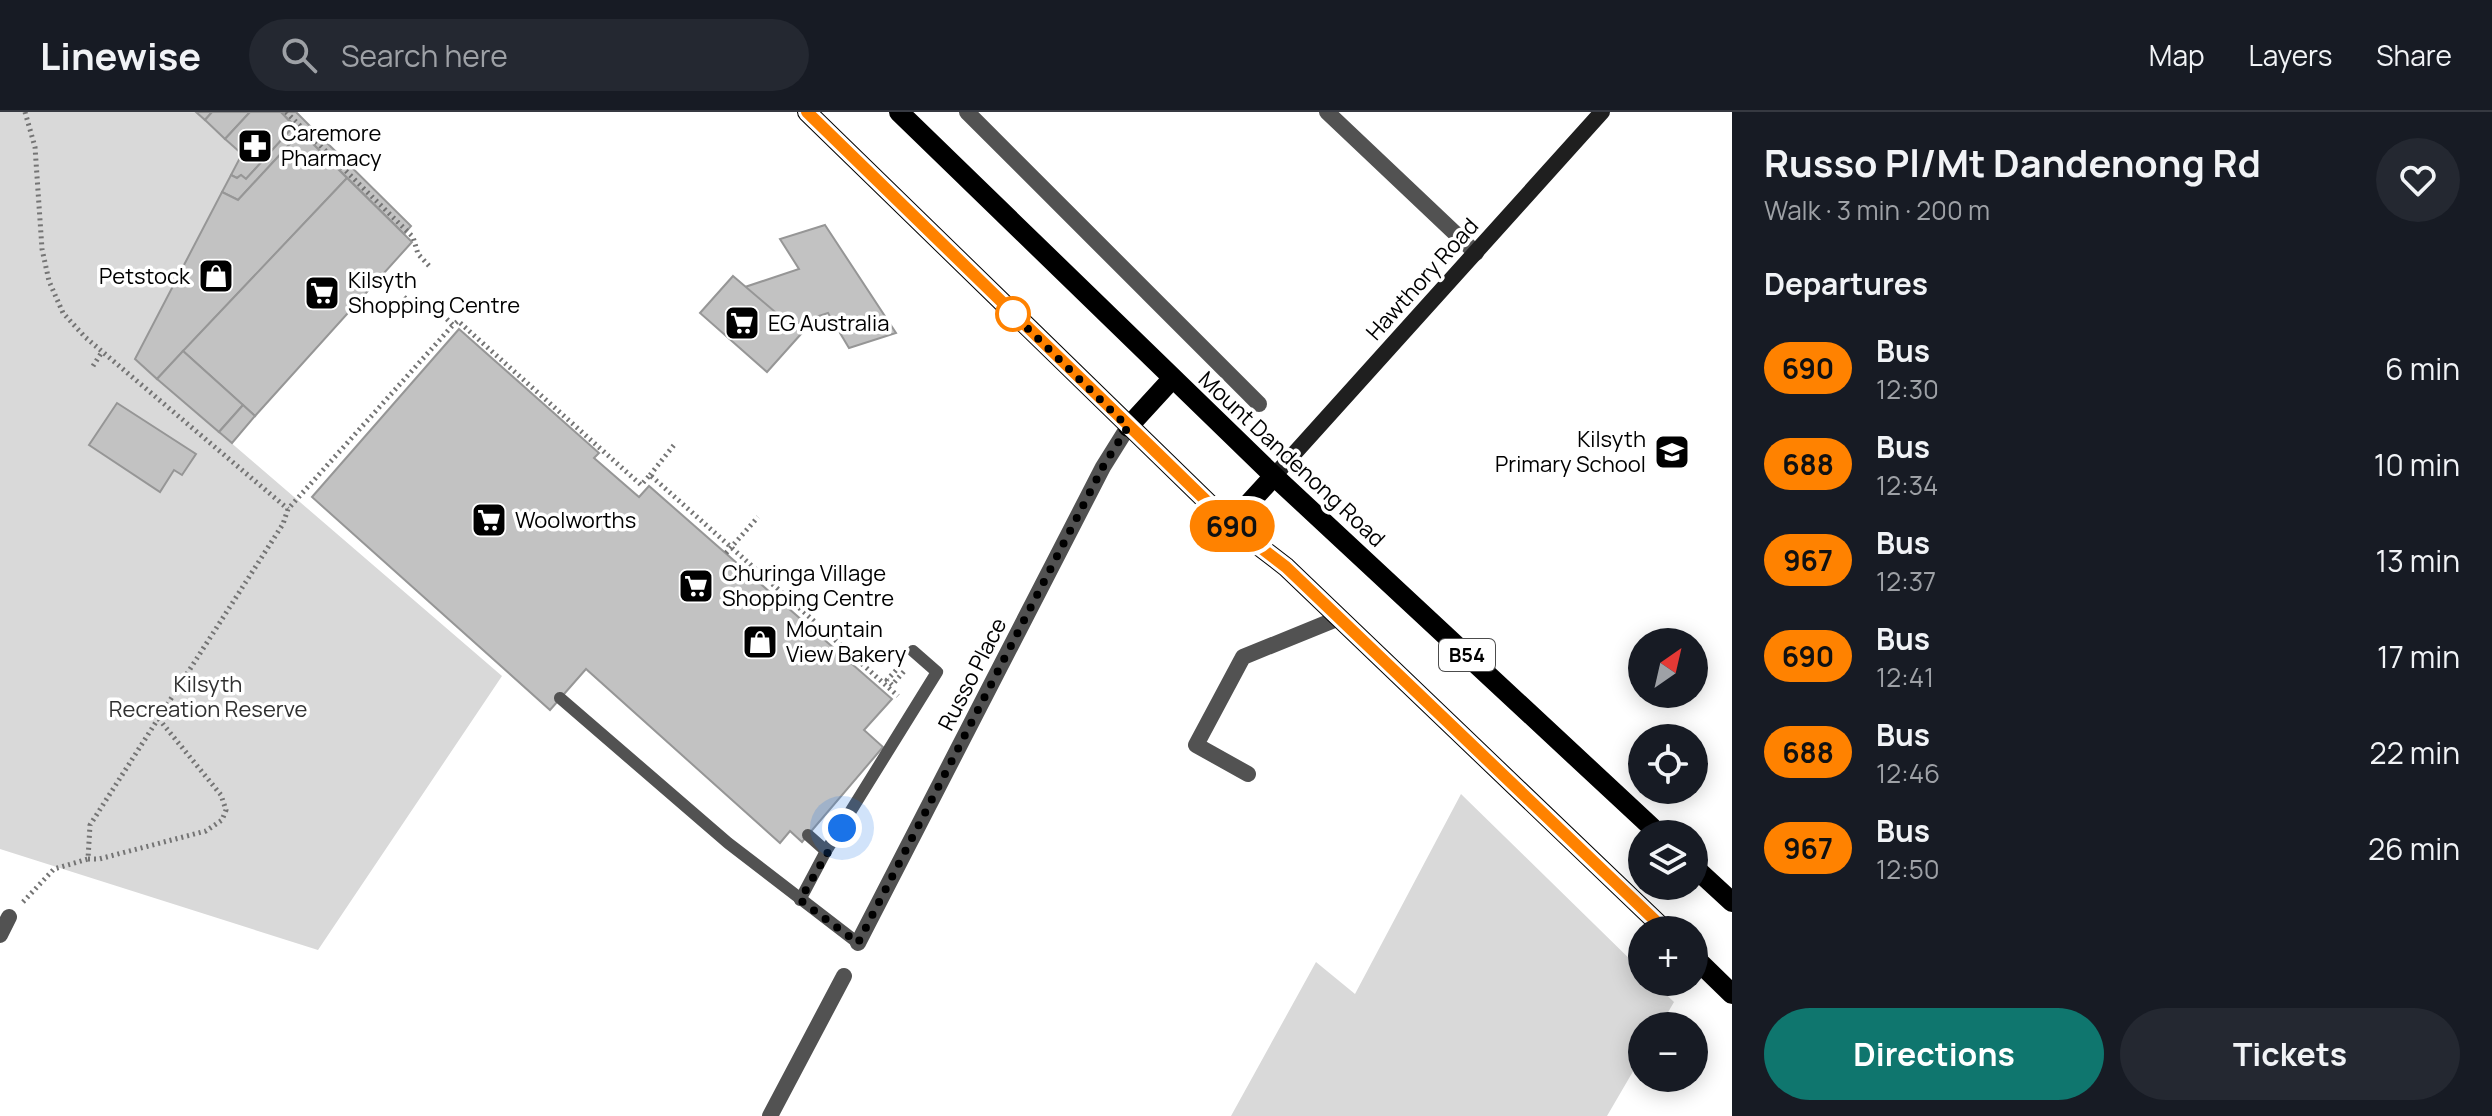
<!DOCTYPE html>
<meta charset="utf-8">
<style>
:root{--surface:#171b24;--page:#242831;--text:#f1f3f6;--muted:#9ea1a6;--line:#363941;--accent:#0f766e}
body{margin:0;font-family:Manrope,sans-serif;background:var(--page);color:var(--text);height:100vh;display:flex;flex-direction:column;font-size:30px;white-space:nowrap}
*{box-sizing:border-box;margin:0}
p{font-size:26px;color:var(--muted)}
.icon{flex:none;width:44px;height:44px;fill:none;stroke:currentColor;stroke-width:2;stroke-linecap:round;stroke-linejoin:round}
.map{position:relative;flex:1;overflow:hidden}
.details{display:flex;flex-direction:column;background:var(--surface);width:760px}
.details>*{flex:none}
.badge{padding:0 16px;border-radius:26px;font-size:28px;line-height:52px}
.needle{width:52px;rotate:34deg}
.controls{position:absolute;left:1628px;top:516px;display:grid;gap:16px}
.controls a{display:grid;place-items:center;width:80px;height:80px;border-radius:50%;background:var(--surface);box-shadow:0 4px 20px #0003;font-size:40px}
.you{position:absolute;width:40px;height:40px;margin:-20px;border:6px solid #fff;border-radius:50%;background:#1a73e8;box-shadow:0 0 0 12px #1a73e833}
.map>.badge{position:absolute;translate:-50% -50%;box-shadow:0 0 0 4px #fff}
h2{padding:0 32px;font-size:30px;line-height:72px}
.round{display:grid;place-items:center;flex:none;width:84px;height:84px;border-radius:42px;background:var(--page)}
.head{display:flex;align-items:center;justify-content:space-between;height:136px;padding:0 32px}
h1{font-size:38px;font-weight:700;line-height:60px}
.cta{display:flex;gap:16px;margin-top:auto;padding:16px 32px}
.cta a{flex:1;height:92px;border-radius:48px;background:var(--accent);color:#fff;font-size:32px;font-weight:700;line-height:92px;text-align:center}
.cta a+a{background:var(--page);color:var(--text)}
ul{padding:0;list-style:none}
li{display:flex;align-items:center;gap:24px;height:96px;padding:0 32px}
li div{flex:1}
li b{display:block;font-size:30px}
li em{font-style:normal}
li .badge{min-width:88px;font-weight:700;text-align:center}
header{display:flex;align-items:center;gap:48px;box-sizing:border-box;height:112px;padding:0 40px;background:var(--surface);border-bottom:2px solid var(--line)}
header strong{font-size:38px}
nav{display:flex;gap:44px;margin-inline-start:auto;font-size:28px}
.search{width:560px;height:72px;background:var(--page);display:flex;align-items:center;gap:20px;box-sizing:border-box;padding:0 28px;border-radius:44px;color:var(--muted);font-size:30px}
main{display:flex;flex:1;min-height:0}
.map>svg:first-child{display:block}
</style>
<header>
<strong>Linewise</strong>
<div class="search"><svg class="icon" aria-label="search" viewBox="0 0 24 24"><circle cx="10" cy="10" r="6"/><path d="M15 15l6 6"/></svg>Search here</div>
<nav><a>Map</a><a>Layers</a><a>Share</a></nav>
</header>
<main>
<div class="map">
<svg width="1732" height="1004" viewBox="0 0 1732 1004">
<rect width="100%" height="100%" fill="#fff"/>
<g fill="#d9d9d9">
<path d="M0,0H196L242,42L135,248L502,564L318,838L0,737Z"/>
<path d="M1461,682L1642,859V870H1653L1674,890L1660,914H1642V944L1607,1004H1231L1316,850L1355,882Z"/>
</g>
<g fill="#c2c2c2" stroke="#969696" stroke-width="2">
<path d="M196,0H212L205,8Z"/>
<path d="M212,0H250L225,27L205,8Z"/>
<path d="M250,0H281L294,14L246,67L241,63L237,66L231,63L242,42L225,27Z"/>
<path d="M281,0H296L311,15L304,23Z"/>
<path d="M294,14L301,20L238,88L222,80L231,63L237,66L241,63L246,67Z"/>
<path d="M315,19L411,114L404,122L308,27Z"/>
<path d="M301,20L347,66L157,267L135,247L222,80L238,88Z"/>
<path d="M347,66L412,130L255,304L183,239Z"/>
<path d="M825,113L896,221L849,236L828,201L786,215L742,176L799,157L780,127Z"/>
<path d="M733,164L801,222L767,260L700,201Z"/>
<path d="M459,217L599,341L594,346L639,385L649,374L892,587L864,618L883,635L802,730L790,719L780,731L586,557L550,598L312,385Z"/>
<path d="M183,239L243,293L219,320L157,267Z"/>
<path d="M117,291L196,342L182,363L174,358L160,380L89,333Z"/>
<path d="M243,293L255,304L232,331L219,320Z"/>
</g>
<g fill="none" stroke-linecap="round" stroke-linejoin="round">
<g stroke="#747474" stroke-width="5" stroke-dasharray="2 4" stroke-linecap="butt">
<path d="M25,0L35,35L42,137L49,169L63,201L85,225L288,397"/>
<path d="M286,0L413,125L418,142L431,156"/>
<path d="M404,185L419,199L428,189L453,213L458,209L641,373L650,363L898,584"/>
<path d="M93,254L102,240"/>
<path d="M650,363L674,333"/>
<path d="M726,441L758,405"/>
<path d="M900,554L887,568L892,573L906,557"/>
<path d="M88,747H99L206,719L222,708L226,698L221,683L158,606"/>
<path d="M23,790L54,757L88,747L90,713L283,412L288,397L453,213"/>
</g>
<g stroke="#525252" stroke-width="12">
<path d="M560,586L728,731L858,831"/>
<path d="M808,723L826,739"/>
<path d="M800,788L826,739L937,560L913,539"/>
</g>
<g stroke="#525252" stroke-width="16">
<path d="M967,0L1259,292"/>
<path d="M1327,0L1476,141"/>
<path d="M1248,662L1196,633L1243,545L1339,506"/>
<path d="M0,823L9,805"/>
<path d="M858,831L1103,355L1128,315"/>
<path d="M770,1004L844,864"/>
</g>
<path stroke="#1f1f1f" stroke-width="16" d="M1274,364L1602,0"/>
<g stroke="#000" stroke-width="20">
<path d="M807,0L1230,412L1286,455L1665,818"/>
<path d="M899,0L1274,364L1659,722"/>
<path d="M1128,315L1172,267"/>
<path d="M1230,412L1274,364"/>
<path d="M1694,755L1732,790"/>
<path d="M1694,845L1732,882"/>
</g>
</g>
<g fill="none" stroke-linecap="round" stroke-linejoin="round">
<defs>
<path id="line" d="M807,0L1230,412L1286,455L1665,818"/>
</defs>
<use href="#line" stroke="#fff" stroke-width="18"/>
<use href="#line" stroke="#ff8200" stroke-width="12"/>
<path stroke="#000" stroke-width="8" stroke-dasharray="0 14.4" d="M842,716L800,788L858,831L1105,351L1128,315L1013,202"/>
</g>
<defs>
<symbol id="pharmacy-square" viewBox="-11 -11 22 22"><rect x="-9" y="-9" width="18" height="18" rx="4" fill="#000" stroke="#fff"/><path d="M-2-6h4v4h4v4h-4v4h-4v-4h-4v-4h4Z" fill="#fff"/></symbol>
<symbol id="shop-square" viewBox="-11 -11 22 22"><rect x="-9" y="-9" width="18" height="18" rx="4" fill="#000" stroke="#fff"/><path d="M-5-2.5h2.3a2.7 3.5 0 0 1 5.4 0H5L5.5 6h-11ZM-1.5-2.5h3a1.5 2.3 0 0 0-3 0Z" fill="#fff"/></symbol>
<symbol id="supermarket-square" viewBox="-11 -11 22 22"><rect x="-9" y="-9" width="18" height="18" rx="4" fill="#000" stroke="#fff"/><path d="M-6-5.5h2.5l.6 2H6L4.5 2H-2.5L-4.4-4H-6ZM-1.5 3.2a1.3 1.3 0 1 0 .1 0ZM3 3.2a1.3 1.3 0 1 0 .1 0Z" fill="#fff"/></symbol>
<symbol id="school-square" viewBox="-11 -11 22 22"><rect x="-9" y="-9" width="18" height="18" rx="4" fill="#000" stroke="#fff"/><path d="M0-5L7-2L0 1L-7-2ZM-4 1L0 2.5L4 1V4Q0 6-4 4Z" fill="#fff"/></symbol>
</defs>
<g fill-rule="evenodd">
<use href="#pharmacy-square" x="235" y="14" width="40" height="40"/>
<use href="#shop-square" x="196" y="144" width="40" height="40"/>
<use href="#supermarket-square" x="302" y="161" width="40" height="40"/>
<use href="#supermarket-square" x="722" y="191" width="40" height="40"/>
<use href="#school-square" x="1652" y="320" width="40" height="40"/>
<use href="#supermarket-square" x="469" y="388" width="40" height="40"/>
<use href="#supermarket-square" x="676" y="454" width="40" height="40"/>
<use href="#shop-square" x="740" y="510" width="40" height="40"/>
</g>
<circle fill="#fff" stroke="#ff8200" stroke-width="4" cx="1013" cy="202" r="16"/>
<g text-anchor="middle" stroke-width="7" stroke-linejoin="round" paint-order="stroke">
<rect fill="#fff" stroke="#4c4c4c" stroke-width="2" x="1439" y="527" width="56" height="32" rx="6"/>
<g font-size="20" font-weight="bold" fill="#000">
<text x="1467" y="550">B54</text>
</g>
<g font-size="22" fill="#000" stroke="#fff" text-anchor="start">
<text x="281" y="29">Caremore<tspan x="281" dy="25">Pharmacy</tspan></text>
<text x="190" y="172" text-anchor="end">Petstock</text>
<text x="348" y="176">Kilsyth<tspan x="348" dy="25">Shopping Centre</tspan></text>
<text x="768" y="219">EG Australia</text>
<text x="1646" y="335" text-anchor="end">Kilsyth<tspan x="1646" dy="25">Primary School</tspan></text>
<text x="515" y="416">Woolworths</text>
<text x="722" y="469">Churinga Village<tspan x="722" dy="25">Shopping Centre</tspan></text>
<text x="786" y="525">Mountain<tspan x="786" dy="25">View Bakery</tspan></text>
</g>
<g font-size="22" fill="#000" stroke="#fff">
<text transform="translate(1422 167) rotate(-48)" y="8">Hawthory Road</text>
<text transform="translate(1292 347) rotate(43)" y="8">Mount Dandenong Road</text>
<text transform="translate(972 562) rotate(-63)" y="8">Russo Place</text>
</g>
<g font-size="22" fill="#303030" stroke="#fff">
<text x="208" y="580">Kilsyth<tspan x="208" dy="25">Recreation Reserve</tspan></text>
</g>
</g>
</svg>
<div class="controls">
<a><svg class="needle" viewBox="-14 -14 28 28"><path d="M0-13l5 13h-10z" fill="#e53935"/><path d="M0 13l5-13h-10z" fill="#9ea1a6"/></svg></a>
<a><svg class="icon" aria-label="locate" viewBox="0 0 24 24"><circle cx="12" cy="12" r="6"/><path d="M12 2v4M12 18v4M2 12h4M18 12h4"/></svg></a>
<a><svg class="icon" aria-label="layers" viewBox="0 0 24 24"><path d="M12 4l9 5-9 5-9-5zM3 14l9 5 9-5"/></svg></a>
<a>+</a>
<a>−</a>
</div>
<div class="you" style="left:842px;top:716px"></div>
<b class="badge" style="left:1232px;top:414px;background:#ff8200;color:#111">690</b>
</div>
<section class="details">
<div class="head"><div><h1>Russo Pl/Mt Dandenong Rd</h1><p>Walk · 3 min · 200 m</p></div><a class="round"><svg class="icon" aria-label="heart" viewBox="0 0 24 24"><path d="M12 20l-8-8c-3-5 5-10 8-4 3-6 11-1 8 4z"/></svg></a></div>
<h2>Departures</h2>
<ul>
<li><span class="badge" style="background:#ff8200;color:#111">690</span><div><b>Bus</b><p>12:30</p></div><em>6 min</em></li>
<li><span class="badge" style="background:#ff8200;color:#111">688</span><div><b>Bus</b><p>12:34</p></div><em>10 min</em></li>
<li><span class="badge" style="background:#ff8200;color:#111">967</span><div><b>Bus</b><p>12:37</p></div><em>13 min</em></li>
<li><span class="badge" style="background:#ff8200;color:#111">690</span><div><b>Bus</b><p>12:41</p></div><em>17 min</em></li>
<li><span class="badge" style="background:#ff8200;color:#111">688</span><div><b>Bus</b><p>12:46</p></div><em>22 min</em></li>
<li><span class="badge" style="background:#ff8200;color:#111">967</span><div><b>Bus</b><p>12:50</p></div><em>26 min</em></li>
</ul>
<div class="cta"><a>Directions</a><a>Tickets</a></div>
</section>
</main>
